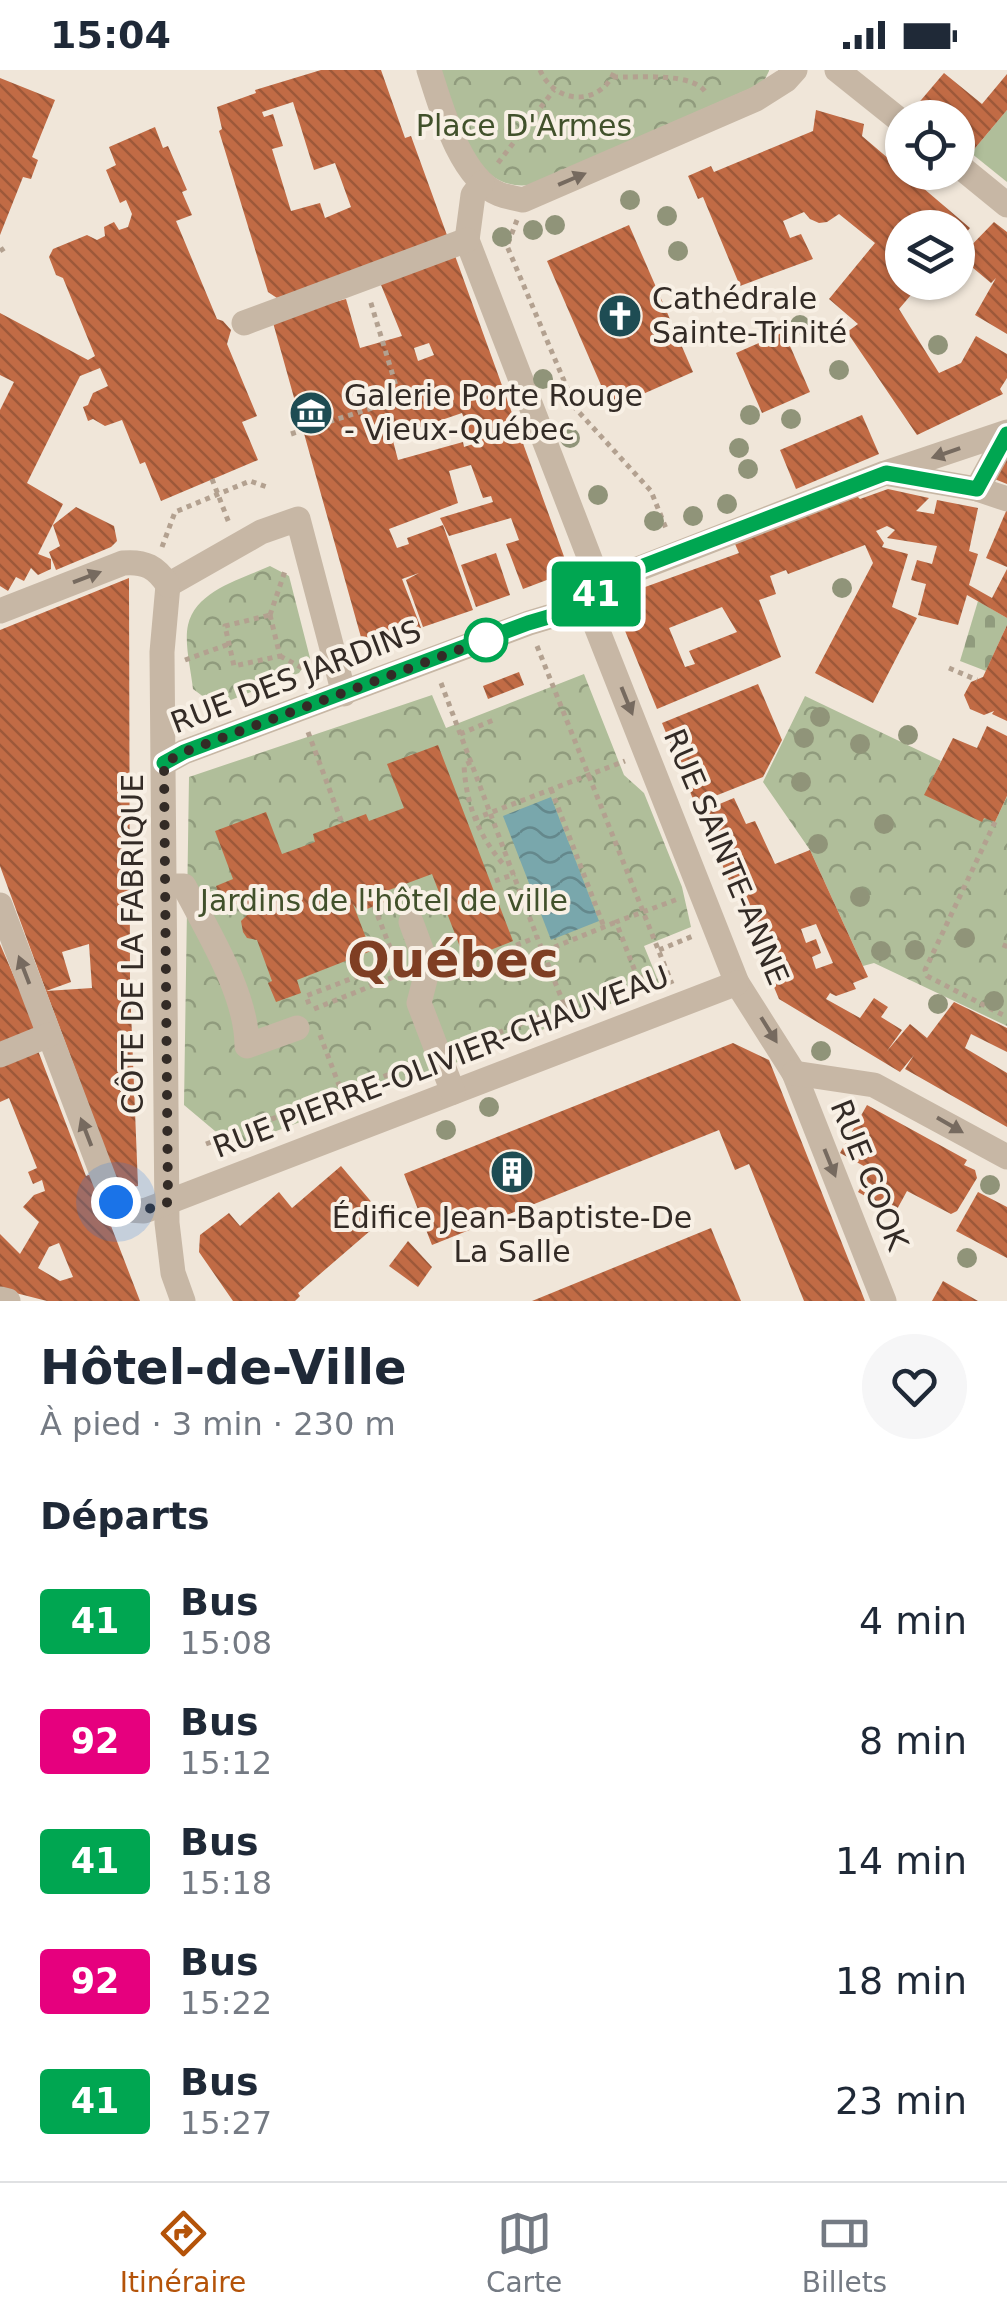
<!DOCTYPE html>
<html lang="fr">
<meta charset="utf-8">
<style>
:root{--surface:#fff;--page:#f6f6f7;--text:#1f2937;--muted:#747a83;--line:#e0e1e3;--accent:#b45309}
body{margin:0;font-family:"DejaVu Sans",sans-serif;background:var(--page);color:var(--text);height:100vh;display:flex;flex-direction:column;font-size:38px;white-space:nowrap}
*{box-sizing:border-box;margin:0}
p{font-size:32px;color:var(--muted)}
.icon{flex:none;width:55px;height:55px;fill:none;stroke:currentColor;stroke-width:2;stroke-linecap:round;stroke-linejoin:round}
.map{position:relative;height:1231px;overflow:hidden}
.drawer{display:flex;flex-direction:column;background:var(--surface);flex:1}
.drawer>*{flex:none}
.badge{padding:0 20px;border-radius:8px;font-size:35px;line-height:65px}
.tools{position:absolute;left:885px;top:30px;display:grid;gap:20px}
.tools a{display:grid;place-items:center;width:90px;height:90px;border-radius:50%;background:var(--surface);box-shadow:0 2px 8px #0004;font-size:50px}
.you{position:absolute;width:50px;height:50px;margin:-25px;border:8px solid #fff;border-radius:50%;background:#1a73e8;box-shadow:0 0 0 15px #1a73e833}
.map>.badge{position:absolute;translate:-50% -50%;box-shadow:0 0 0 5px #fff}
h2{padding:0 40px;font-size:38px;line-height:90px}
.round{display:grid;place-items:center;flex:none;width:105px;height:105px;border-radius:52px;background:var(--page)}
.summary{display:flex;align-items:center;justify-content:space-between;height:170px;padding:0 40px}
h1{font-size:48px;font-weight:700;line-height:75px}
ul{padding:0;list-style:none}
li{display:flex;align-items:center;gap:30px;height:120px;padding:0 40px}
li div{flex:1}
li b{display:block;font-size:38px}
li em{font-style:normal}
li .badge{min-width:110px;font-weight:700;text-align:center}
.status{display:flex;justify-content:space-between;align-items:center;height:70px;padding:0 50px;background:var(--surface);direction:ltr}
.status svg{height:28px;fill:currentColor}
.dock{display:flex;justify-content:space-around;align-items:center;height:140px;border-top:2px solid var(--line);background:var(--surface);font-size:28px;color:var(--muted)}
.dock a{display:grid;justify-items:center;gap:5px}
.dock .active{color:var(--accent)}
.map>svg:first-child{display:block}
</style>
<div class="status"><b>15:04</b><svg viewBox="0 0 49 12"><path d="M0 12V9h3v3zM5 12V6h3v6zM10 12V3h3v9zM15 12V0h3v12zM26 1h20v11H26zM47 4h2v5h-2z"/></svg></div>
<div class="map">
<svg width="1007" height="1231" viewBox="0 0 1007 1231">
<defs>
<pattern id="forest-crowns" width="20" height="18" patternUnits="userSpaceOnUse" patternTransform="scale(2.5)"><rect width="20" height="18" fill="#b0be9a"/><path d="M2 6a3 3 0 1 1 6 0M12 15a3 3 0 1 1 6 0" fill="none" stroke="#909b7d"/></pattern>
<pattern id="cemetery-stones" width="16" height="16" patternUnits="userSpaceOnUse" patternTransform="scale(2.5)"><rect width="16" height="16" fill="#b0be9a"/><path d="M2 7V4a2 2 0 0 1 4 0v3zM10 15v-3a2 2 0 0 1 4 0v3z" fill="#909b7d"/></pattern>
<pattern id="water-waves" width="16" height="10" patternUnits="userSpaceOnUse" patternTransform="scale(2.5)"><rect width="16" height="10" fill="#79a7ac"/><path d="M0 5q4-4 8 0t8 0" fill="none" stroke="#64888c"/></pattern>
<pattern id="building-back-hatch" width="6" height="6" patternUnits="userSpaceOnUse" patternTransform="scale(2.5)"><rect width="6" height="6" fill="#c16b45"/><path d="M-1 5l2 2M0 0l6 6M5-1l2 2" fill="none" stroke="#9d5839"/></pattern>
</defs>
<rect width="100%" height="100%" fill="#f0e6d9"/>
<path fill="#b0be9a" d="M1007,40V112L971,83Z"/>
<g fill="url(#forest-crowns)">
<path d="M440,0H769V1L763,13L529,115C471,122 452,42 440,0Z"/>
<path d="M270,496L289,506L310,588L299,603L216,636L193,619C191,600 184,573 188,555C196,520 242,509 270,496Z"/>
<path d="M584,604L624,705L644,723L682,817L691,857L644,876L660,915L234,1077L184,1035L189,707L432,625L446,658Z"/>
<path d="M805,626L941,691L927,721L995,752L1007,726V956L874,893L863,896L810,780L763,712Z"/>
</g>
<path fill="url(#cemetery-stones)" d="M978,531L1007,548V555L986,601L960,591Z"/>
<path fill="url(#water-waves)" d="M551,727L599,851L551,870L503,746Z"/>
<g fill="url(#building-back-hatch)" fill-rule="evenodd">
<path d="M321,0H381L405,68L411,66L448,168L277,228L268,222L219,61L222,59L217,37L256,23L255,20ZM293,32L314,100L335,93L351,137L325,148L320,133L291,141L272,79L283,76L273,44L264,47L262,42Z"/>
<path d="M944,3L982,34L1007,4V40L971,83L958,71V48H929L916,36Z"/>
<path d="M0,8L55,30L32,87L38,90L31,109L23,107L0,165Z"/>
<path d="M816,40L864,54L862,66L970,158L958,172V158H902V212H922L899,239L939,303L961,293L976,266L1007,284V308L1000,319L1003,324L917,365L847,262L858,254L829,229L875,173L839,144L827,152L819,153L810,149L804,142L783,151L790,168L801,164L813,189L740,216L703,127L698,129L688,106L711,96L714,102L813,61Z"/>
<path d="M155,57L163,78L168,76L187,120L182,122L192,145L176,151L217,249L223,251L231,260L227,274L257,346L242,352L258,390L161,431L145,392L140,394L122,350L105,356L93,349L88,351L83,337L88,335L93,323L108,316L100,298L80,306L27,413L63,434L38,484L51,489V499L38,505L31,498L24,511L16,507L8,521L0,516V340L14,312L0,305V243L88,290L95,286L63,208L56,205L49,187L53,179L87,165L97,170L105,166L104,157L114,152L119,160L128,157L132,144L126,130L120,133L106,100L116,95L109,77Z"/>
<path d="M994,152L1007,162V264L975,245L996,208L991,213L960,187Z"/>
<path d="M629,155L693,302L611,338L547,191Z"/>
<path d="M454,183L566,492L560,505L523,519L506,474L519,470L511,448L449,466L440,448L493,432L491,426L483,428L471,395L449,401L458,433L389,459L397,478L409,474L407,468L443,455L473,540L423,557L406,510L419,503L402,509L421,558L364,578L272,249L346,229L360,278L402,266L379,210ZM429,273L434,285L418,291L414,278ZM462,343L473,374L464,377L463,372L398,390L392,367Z"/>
<path d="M784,262L810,322L762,343L736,283Z"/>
<path d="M862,345L879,384L796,419L780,380Z"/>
<path d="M1007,381V414L992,408Z"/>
<path d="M888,419L929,428L916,441L934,444L937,430L978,438L969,481L978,484L969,515L992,528L1007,499V548L967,525L958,555L918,545L926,514L911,510L917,490L932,494L937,476L887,468L895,460L887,456L876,461L884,473L882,477L908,484L892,537L917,548L873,633L815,603L873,493L865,475L788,504L786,500L770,506L776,524L759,530L781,587L657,639L612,529L739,483L735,474L857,426L860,429ZM722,537L737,562L689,581L695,594L685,597L669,558Z"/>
<path d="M76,437L114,456L117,471L111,477L56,500L49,482L60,476L53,455Z"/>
<path d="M1007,439V497L986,488Z"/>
<path d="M496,483L510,525L476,537L461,495Z"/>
<path d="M129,508L130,916L138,1116L120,1119L46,921L92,918L89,874L62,882L71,912L46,921L0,796V560Z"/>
<path d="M1007,555V651L992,644L994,641L984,645L970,639L964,625L971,612L983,607Z"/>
<path d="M519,602L524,615L488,629L483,616Z"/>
<path d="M758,614L782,670L763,707L695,734L662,653Z"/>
<path d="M987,656L1007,666V726L995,752L984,748L982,752L924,725L953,668L977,678Z"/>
<path d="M438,675L513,871L465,890L432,804L381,823L385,832L359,842L353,834L371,881L297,910L301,923L276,932L268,913L272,911L257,870L247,868L243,862L241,851L247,845L242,832L224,839L216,816L233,809L215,761L266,742L282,784L315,772L313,764L342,753L366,744L369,751L404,738L387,694Z"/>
<path d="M734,728L746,754L755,751L775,794L810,780L868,907L853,913L856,919L836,926L830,923L826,929L860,948L874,928L888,937L881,947L902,960L887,981L910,954L927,968L954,932L1007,958V982L971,964L965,978L1007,1003V1057L905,999L914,985L900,1002L779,929L700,742ZM816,854L833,893L816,899L812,887L821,883L816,869L806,873L801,859Z"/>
<path d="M0,874L38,962L0,974Z"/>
<path d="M733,973L769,990L865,1231H804L749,1094L735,1100L719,1060L432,1175L404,1104Z"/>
<path d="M37,978L86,1106L91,1104L140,1231H47L0,1219V1164L20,1184L39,1152L23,1137L34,1125L45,1121L42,1110L33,1114L28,1102L37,1098L9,1028L0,1032V993ZM59,1173L73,1207L60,1211L38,1198L49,1177Z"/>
<path d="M867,1035L967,1090L964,1095L975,1100L977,1108L957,1141L951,1144L907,1121L895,1143L858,1122L871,1100L840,1083Z"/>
<path d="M341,1096L385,1148L298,1223L300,1226L295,1231H233L199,1182L200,1165L229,1143L240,1156L279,1122L292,1138Z"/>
<path d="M978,1122L1007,1137V1188L956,1161Z"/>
<path d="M711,1158L741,1231H532Z"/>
<path d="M408,1171L432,1197L418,1217L389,1196Z"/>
<path d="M943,1211L978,1231H932Z"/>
</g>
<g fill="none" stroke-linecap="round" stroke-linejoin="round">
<g stroke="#b3a190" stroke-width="5" stroke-dasharray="5 5" stroke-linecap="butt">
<path d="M540,0C555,35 601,37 615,0"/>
<path d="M613,7C637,8 697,1 707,25"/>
<path d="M498,93L554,20"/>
<path d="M517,150L507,176L576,339L651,421L667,461"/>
<path d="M0,181L6,177"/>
<path d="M291,364L400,329L370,230"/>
<path d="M212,409L229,453"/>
<path d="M162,477L175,442L250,411L267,417"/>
<path d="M270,545L280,586L234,596L225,556Z"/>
<path d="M270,545L285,501"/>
<path d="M537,576L672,914"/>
<path d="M280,586L308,601"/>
<path d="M185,590L229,574"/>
<path d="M949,598L977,610"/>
<path d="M441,613L537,867"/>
<path d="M308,662L342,753"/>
<path d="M460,664L496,649"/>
<path d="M471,692L464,695C466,734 478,765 504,795L510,793"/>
<path d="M551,719L604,857"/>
<path d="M474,749L625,691"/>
<path d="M995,752L925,900L927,906L1007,947"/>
<path d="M495,811L515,804"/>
<path d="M374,836L400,903"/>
<path d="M1004,878L1007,871"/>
<path d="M659,880L693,866"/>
<path d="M545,881L616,852"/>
<path d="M451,901L537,867L571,952"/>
<path d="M638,909L616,852L678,829"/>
<path d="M309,934L306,926L374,900"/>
<path d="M314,939L401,904"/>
<path d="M320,965L342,1023"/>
<path d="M461,977L666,898"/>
<path d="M206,1074L419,993"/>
</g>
<g stroke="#c7b7a5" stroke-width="25">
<path d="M429,0C441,37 460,108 499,124C506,127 515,128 523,130L756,29L786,10L795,0"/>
<path d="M837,0L902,52"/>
<path d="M958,95L1007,135"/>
<path d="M482,113L473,125L467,170L595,502"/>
<path d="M244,253L467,170"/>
<path d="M890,404L977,419L1007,364"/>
<path d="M977,419L1007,429"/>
<path d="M168,515L162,582L167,1153L173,1203L183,1231"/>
<path d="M168,515L261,462L298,449L344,624"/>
<path d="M0,541L123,493C145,491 156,497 168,515"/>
<path d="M590,541L737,913L794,1003L884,1231"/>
<path d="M590,541L601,516L612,509L885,403L1007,362"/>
<path d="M164,693L184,682L529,553L562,543L590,541"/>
<path d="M165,816H184C208,862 247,924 247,976L297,958"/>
<path d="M0,835L109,1122L128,1140L144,1141L168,1132L737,913"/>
<path d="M411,852L428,898L419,933L453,1022"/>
<path d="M0,985L49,965"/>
<path d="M794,1003L874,1015L1007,1087"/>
<path d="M0,1229L8,1231"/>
</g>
</g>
<g fill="#909479">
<circle cx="630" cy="130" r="10"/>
<circle cx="667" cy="146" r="10"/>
<circle cx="555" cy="155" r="10"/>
<circle cx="533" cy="160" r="10"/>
<circle cx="502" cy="167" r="10"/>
<circle cx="678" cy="181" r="10"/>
<circle cx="800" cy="255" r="10"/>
<circle cx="938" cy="275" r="10"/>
<circle cx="839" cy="300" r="10"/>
<circle cx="543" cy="309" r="10"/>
<circle cx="750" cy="345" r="10"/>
<circle cx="791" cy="349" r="10"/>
<circle cx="570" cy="368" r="10"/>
<circle cx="739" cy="378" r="10"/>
<circle cx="748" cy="399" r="10"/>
<circle cx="598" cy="425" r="10"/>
<circle cx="727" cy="434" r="10"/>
<circle cx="693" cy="446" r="10"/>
<circle cx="654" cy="451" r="10"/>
<circle cx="842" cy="518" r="10"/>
<circle cx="820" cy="647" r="10"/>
<circle cx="908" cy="665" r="10"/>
<circle cx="804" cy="668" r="10"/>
<circle cx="860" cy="674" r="10"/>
<circle cx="801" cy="712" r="10"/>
<circle cx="884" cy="754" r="10"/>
<circle cx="818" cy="774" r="10"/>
<circle cx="860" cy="827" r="10"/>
<circle cx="965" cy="868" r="10"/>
<circle cx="915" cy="880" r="10"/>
<circle cx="881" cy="881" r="10"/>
<circle cx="994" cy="931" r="10"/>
<circle cx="938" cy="934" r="10"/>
<circle cx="821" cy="981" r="10"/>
<circle cx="489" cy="1037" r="10"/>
<circle cx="446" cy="1060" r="10"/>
<circle cx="990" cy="1115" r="10"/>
<circle cx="967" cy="1188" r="10"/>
</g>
<defs><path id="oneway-solid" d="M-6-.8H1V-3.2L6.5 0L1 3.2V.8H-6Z" transform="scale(2.5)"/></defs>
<g fill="#766a5f">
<use href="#oneway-solid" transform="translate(572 109) rotate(-23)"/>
<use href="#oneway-solid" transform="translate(946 383) rotate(161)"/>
<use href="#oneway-solid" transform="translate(87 507) rotate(-21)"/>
<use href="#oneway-solid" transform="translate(627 631) rotate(68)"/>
<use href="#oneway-solid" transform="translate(24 900) rotate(-111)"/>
<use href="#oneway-solid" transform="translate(769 960) rotate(58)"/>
<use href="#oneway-solid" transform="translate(950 1055) rotate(30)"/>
<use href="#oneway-solid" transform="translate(86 1062) rotate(-111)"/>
<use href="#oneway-solid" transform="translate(830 1093) rotate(68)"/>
</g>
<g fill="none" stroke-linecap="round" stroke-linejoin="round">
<defs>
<path id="line" d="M164,693L184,682L528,553L562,543L590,541L600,516L612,508L886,403L977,419L1007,364"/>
</defs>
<use href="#line" stroke="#fff" stroke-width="22"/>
<use href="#line" stroke="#00a651" stroke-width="15"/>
<path stroke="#332b26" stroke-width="10" stroke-dasharray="0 18" d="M116,1132C135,1145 148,1140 168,1132L164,693L184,682L496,566L486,570"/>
</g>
<defs>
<symbol id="church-disc" viewBox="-11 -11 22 22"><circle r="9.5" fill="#1e4c53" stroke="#f8f0e5"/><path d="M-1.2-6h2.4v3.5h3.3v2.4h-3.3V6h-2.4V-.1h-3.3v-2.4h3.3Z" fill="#fff"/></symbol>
<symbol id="museum-disc" viewBox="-11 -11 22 22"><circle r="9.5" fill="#1e4c53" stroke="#f8f0e5"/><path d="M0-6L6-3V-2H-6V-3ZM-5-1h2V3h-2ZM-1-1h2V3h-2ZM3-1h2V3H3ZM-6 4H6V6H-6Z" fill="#fff"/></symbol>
<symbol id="building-disc" viewBox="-11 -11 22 22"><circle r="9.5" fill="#1e4c53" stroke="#f8f0e5"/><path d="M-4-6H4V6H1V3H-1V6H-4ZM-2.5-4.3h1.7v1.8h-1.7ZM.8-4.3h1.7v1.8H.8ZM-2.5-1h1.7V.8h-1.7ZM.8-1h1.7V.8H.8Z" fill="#fff"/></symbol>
</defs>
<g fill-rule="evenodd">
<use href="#church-disc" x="595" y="221" width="50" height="50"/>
<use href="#museum-disc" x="286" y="318" width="50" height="50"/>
<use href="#building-disc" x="487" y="1077" width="50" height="50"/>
</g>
<circle fill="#fff" stroke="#00a651" stroke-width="5" cx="486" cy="570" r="20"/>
<g text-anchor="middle" stroke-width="8" stroke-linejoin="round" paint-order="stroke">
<g font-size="30" fill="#41512b" stroke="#f8f0e5">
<text x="524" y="66">Place D'Armes</text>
<text x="384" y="841">Jardins de l'hôtel de ville</text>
</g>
<g font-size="30" fill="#332b26" stroke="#f8f0e5" text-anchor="start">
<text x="652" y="239">Cathédrale<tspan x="652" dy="34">Sainte-Trinité</tspan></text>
<text x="344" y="336">Galerie Porte Rouge<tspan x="344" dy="34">- Vieux-Québec</tspan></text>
<text x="512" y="1158" text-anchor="middle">Édifice Jean-Baptiste-De<tspan x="512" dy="34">La Salle</tspan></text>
</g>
<g font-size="30" fill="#332b26" stroke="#f8f0e5">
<text transform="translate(296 607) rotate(-21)" y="10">RUE DES JARDINS</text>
<text transform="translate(726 787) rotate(67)" y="10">RUE SAINTE-ANNE</text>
<text transform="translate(133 874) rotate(-90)" y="10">CÔTE DE LA FABRIQUE</text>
<text transform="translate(441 992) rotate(-21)" y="10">RUE PIERRE-OLIVIER-CHAUVEAU</text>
<text transform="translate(869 1105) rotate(68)" y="10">RUE COOK</text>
</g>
<g font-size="50" font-weight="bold" fill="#7f3e23" stroke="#f8f0e5">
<text x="453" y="907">Québec</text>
</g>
</g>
</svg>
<div class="tools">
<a><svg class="icon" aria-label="locate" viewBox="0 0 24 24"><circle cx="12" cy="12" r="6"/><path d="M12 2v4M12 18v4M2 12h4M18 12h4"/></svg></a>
<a><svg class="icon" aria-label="layers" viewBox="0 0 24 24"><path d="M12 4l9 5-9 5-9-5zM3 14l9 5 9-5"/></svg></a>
</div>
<div class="you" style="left:116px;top:1132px"></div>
<b class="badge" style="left:596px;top:524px;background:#00a651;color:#fff">41</b>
</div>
<section class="drawer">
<div class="summary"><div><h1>Hôtel-de-Ville</h1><p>À pied · 3 min · 230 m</p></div><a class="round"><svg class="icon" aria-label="heart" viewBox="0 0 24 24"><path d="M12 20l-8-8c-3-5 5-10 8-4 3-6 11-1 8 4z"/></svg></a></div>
<h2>Départs</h2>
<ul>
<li><span class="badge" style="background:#00a651;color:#fff">41</span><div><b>Bus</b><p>15:08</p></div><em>4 min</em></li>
<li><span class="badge" style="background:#e6007e;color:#fff">92</span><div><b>Bus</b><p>15:12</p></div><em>8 min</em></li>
<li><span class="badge" style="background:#00a651;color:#fff">41</span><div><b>Bus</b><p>15:18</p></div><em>14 min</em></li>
<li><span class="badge" style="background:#e6007e;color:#fff">92</span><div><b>Bus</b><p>15:22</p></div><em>18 min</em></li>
<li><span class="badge" style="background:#00a651;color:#fff">41</span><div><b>Bus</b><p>15:27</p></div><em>23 min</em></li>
</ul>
</section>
<nav class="dock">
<a class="active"><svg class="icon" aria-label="directions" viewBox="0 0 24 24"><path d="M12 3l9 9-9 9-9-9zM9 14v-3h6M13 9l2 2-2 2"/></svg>Itinéraire</a>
<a><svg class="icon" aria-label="map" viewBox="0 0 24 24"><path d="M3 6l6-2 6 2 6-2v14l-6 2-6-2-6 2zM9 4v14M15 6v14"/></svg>Carte</a>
<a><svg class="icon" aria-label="tickets" viewBox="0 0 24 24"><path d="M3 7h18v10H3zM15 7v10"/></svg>Billets</a>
</nav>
